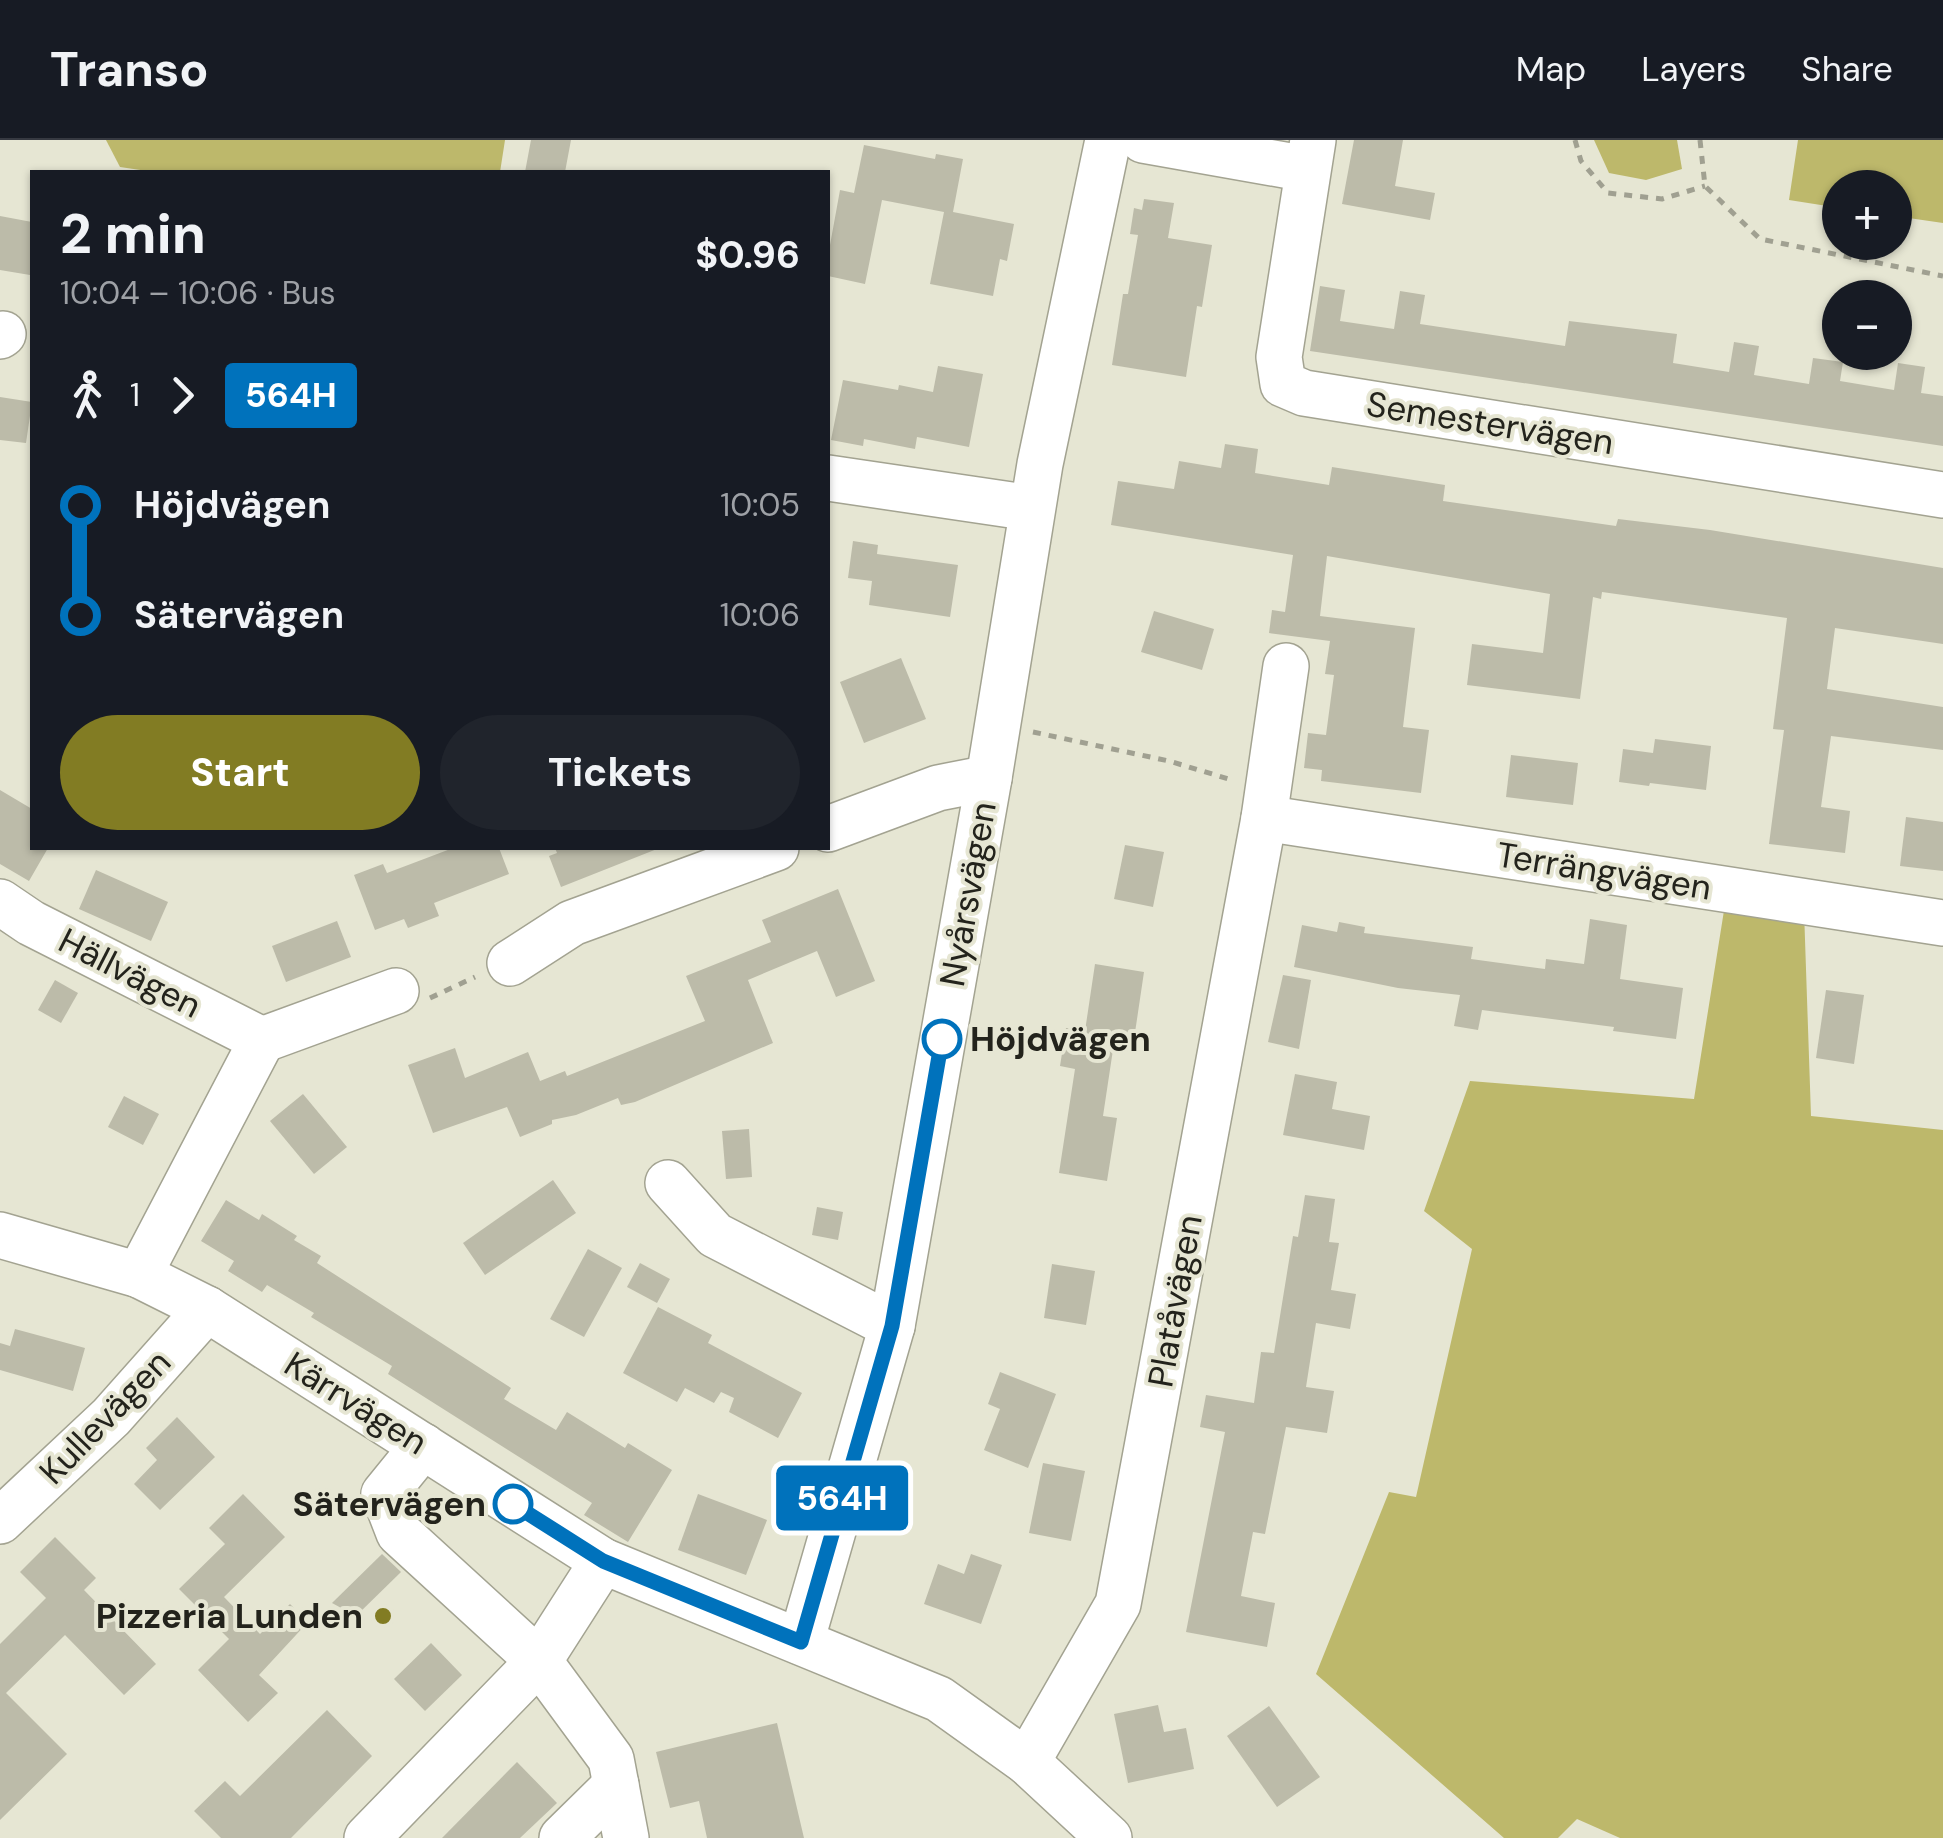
<!DOCTYPE html>
<meta charset="utf-8">
<style>
:root{--surface:#171b24;--page:#20242c;--text:#f1f3f6;--muted:#9ea1a6;--line:#363941;--accent:#827c23}
body{margin:0;font-family:"DM Sans",sans-serif;background:var(--page);color:var(--text);height:100vh;display:flex;flex-direction:column;font-size:38px;white-space:nowrap}
*{box-sizing:border-box;margin:0}
p{font-size:32px;color:var(--muted)}
.icon{flex:none;width:55px;height:55px;fill:none;stroke:currentColor;stroke-width:2;stroke-linecap:round;stroke-linejoin:round}
.map{position:relative;flex:1;overflow:hidden}
.side{position:absolute;left:30px;top:30px;width:800px;height:680px;display:flex;flex-direction:column;background:var(--surface);border-radius:0px;box-shadow:0 2px 8px #0004}
.side>*{flex:none}
.badge{padding:0 20px;border-radius:8px;font-size:35px;line-height:65px}
.fabs{position:absolute;left:1822px;top:30px;display:grid;gap:20px}
.fabs a{display:grid;place-items:center;width:90px;height:90px;border-radius:50%;background:var(--surface);box-shadow:0 2px 8px #0004;font-size:50px}
.map>.badge{position:absolute;translate:-50% -50%;box-shadow:0 0 0 5px #fff}
.legs{display:flex;align-items:center;gap:15px;height:110px;padding:0 30px;font-size:32px}
.legs p{margin-inline-start:auto}
.headline{display:flex;align-items:center;justify-content:space-between;height:170px;padding:0 30px}
h1{font-size:55px;font-weight:800;line-height:75px}
.action{display:flex;gap:20px;margin-top:auto;padding:20px 30px}
.action a{flex:1;height:115px;border-radius:60px;background:var(--accent);color:#fff;font-size:40px;font-weight:800;line-height:115px;text-align:center}
.action a+a{background:var(--page);color:var(--text)}
ul{padding:0 30px;list-style:none}
li{display:flex;align-items:center;gap:35px;height:110px;font-size:38px}
li i{display:grid;place-items:center;width:15px;height:100%;margin:0 12px;background:currentColor}
li i::after{content:'';width:25px;height:25px;margin:-12px;border:8px solid;border-radius:50%;background:var(--surface)}
li p{margin-inline-start:auto}
li:first-child i{background:linear-gradient(#0000 50%,currentColor 0)}
li:last-child i{background:linear-gradient(currentColor 50%,#0000 0)}
header{display:flex;align-items:center;gap:60px;box-sizing:border-box;height:140px;padding:0 50px;background:var(--surface);border-bottom:2px solid var(--line)}
header strong{font-size:48px}
nav{display:flex;gap:55px;margin-inline-start:auto;font-size:35px}
.map>svg:first-child{display:block}
</style>
<header>
<strong>Transo</strong>
<nav><a>Map</a><a>Layers</a><a>Share</a></nav>
</header>
<div class="map">
<svg width="1943" height="1698" viewBox="0 0 1943 1698">
<rect width="100%" height="100%" fill="#e6e6d3"/>
<g fill="#bdb86b">
<path d="M106,0H505L500,32H154L120,27Z"/>
<path d="M1594,0H1677L1682,29L1646,40L1609,33Z"/>
<path d="M1798,0H1943V83L1895,76V48H1840V68L1789,60Z"/>
<path d="M1726,758L1804,770L1811,976L1943,990V1698H1620L1577,1679L1558,1698H1504L1316,1534L1389,1352L1416,1357L1472,1109L1424,1071L1470,941L1694,959Z"/>
</g>
<g fill="#bcbba9">
<path d="M531,0H571L565,32H525Z"/>
<path d="M1354,0H1403L1395,46L1435,53L1430,80L1342,64Z"/>
<path d="M864,5L935,19L936,14L963,19L953,72L1014,84L1007,121L1000,119L993,156L930,144L944,72L882,60L865,144L828,136V116L840,50L854,53Z"/>
<path d="M1144,59L1174,63L1168,98L1212,105L1202,167L1197,166L1186,237L1112,225L1123,154H1128L1138,95L1130,94L1134,68L1142,70Z"/>
<path d="M0,76L32,82L30,135L0,130Z"/>
<path d="M1320,146L1345,150L1340,181L1394,189L1400,151L1425,155L1420,184L1565,206L1569,181L1677,194L1673,223L1729,232L1734,202L1759,206L1754,235L1809,244L1813,218L1843,222L1840,241L1894,250L1898,223L1925,227L1921,253L1943,256V306L1310,211Z"/>
<path d="M938,226L983,234L969,307L917,297L915,309L864,299L863,306L831,300L843,240L898,250L899,245L933,252Z"/>
<path d="M0,257L32,262L26,303L0,300Z"/>
<path d="M1225,304L1258,309L1255,333L1329,345L1332,327L1445,345L1443,361L1616,386L1618,379L1710,390L1943,428V504L1835,488L1827,549L1943,567V610L1831,596L1821,667L1850,671L1845,713L1769,704L1784,590L1773,589L1787,478L1602,452L1601,459L1593,457L1580,559L1467,545L1472,504L1543,513L1550,454L1327,416L1320,476L1415,488L1403,587L1429,590L1421,653L1321,641L1322,630L1304,628L1308,593L1326,595L1334,535L1325,534L1330,501L1269,493L1272,470L1285,472L1293,415L1111,385L1118,341L1174,349L1179,321L1221,328Z"/>
<path d="M853,401L878,405L877,414L958,425L950,477L869,465L872,441L848,438Z"/>
<path d="M1154,471L1214,489L1202,530L1141,512Z"/>
<path d="M901,518L926,579L864,603L840,542Z"/>
<path d="M1655,599L1711,606L1706,650L1650,643L1649,646L1619,642L1623,609L1653,613Z"/>
<path d="M1511,615L1578,623L1573,665L1506,657Z"/>
<path d="M0,650L32,669V708H48L29,741L0,724Z"/>
<path d="M1906,677L1943,682V731L1900,726Z"/>
<path d="M1125,705L1164,712L1153,767L1114,759Z"/>
<path d="M453,708H499L509,734L434,763L439,776L408,788L404,779L375,790L354,735L383,724L387,733Z"/>
<path d="M555,708H657V709L561,747L549,716L557,713Z"/>
<path d="M96,730L168,762L151,801L79,769Z"/>
<path d="M838,749L875,841L836,857L817,811L748,840L773,903L635,962L621,965L618,958L576,975L552,980V984L520,997L507,967L433,993L408,925L455,908L465,938L528,912L540,941L565,931L567,936L705,881L686,836L771,802L762,780Z"/>
<path d="M1590,779L1627,785L1620,839L1683,848L1676,899L1613,891L1614,887L1482,870L1478,890L1454,886L1460,855L1398,848L1294,827L1302,785L1337,792L1339,782L1365,787L1364,793L1473,807L1471,819L1545,829L1546,819L1584,824Z"/>
<path d="M337,781L351,817L286,842L272,806Z"/>
<path d="M1095,824L1144,832L1133,906L1114,903L1103,976L1117,978L1107,1041L1059,1033L1075,929L1060,926L1066,888L1085,891Z"/>
<path d="M1283,835L1311,840L1299,909L1268,902Z"/>
<path d="M55,840L78,853L61,883L38,870Z"/>
<path d="M1826,850L1864,855L1854,924L1816,918Z"/>
<path d="M1295,934L1337,942L1332,969L1370,976L1364,1010L1283,995Z"/>
<path d="M303,954L347,1007L314,1034L270,981Z"/>
<path d="M124,956L159,974L143,1005L108,987Z"/>
<path d="M749,989L752,1037L726,1039L722,991Z"/>
<path d="M553,1040L576,1073L485,1135L463,1103Z"/>
<path d="M1305,1055L1335,1059L1329,1102L1339,1103L1331,1150L1356,1154L1350,1189L1316,1183L1306,1247L1334,1251L1327,1293L1286,1287L1265,1394L1253,1392L1241,1456L1275,1463L1267,1507L1186,1492L1225,1292L1200,1287L1206,1255L1254,1263L1261,1212L1274,1213L1293,1096L1298,1097Z"/>
<path d="M226,1060L259,1080L262,1074L297,1096L294,1100L321,1116L317,1123L511,1248L504,1259L556,1290L567,1272L625,1308L628,1303L672,1330L628,1402L584,1375L592,1363L388,1234L392,1226L311,1177L314,1173L267,1145L262,1152L228,1131L234,1121L201,1101Z"/>
<path d="M817,1067L843,1072L838,1100L812,1095Z"/>
<path d="M588,1109L622,1128L584,1197L550,1179Z"/>
<path d="M640,1123L670,1139L657,1163L627,1147Z"/>
<path d="M1052,1124L1095,1131L1086,1185L1044,1178Z"/>
<path d="M658,1167L712,1195L708,1203L802,1253L778,1298L729,1272L734,1258L721,1252L714,1263L685,1248L677,1262L623,1233Z"/>
<path d="M15,1189L85,1208L73,1251L0,1230V1203L10,1206Z"/>
<path d="M1000,1232L1056,1254L1028,1328L984,1310L1000,1269L988,1264Z"/>
<path d="M177,1277L215,1317L160,1370L134,1344L157,1320L146,1308Z"/>
<path d="M1043,1323L1085,1331L1071,1401L1029,1393Z"/>
<path d="M243,1354L285,1397L224,1457L260,1494L290,1464L308,1482L259,1535L278,1553L248,1582L198,1530L229,1499L179,1449L225,1404L209,1388Z"/>
<path d="M698,1354L767,1380L746,1435L678,1410Z"/>
<path d="M55,1397L96,1438L84,1450L156,1524L124,1555L65,1495L6,1553L67,1614L0,1680V1504L46,1458L20,1432Z"/>
<path d="M382,1414L401,1432L356,1476L332,1463Z"/>
<path d="M971,1414L1002,1425L981,1484L924,1464L938,1424L964,1434Z"/>
<path d="M431,1503L462,1535L425,1571L394,1539Z"/>
<path d="M1158,1565L1164,1592L1186,1588L1194,1629L1128,1643L1114,1574Z"/>
<path d="M1269,1566L1320,1637L1277,1667L1227,1596Z"/>
<path d="M327,1570L372,1616L291,1698H221L194,1671L225,1641L240,1656Z"/>
<path d="M777,1583L804,1698H707L699,1661L670,1668L656,1612Z"/>
<path d="M517,1622L557,1663L520,1698H442Z"/>
</g>
<g fill="none" stroke-linecap="round" stroke-linejoin="round">
<defs>
<g id="minor">
<path d="M1143,0L1307,29"/>
<path d="M1313,0L1279,217L1283,244L1304,253L1943,355"/>
<path d="M0,196L3,194"/>
<path d="M828,338L1032,368"/>
<path d="M1264,678L1943,783"/>
<path d="M828,689L938,648L989,638"/>
<path d="M0,762L31,783L262,900L139,1135"/>
<path d="M510,823L572,783L776,708"/>
<path d="M262,900L396,851"/>
<path d="M668,1043L715,1095L892,1186"/>
<path d="M0,1095L139,1135L207,1169L603,1421L939,1559L1027,1622L1109,1698"/>
<path d="M423,1306L384,1354L399,1393L539,1521L611,1619L626,1698"/>
<path d="M0,1381L111,1277L207,1169"/>
<path d="M801,1502L892,1186L989,638L1040,324L1108,0"/>
<path d="M1027,1622L1118,1464L1264,678L1286,526"/>
<path d="M367,1698L539,1521L603,1421"/>
<path d="M562,1698L616,1645"/>
</g>
</defs>
<use href="#minor" stroke="#a3a391" stroke-width="48"/>
<g stroke="#a0a091" stroke-width="5" stroke-dasharray="8 8" stroke-linecap="butt">
<path d="M1575,0L1581,21L1608,53L1662,59L1705,46"/>
<path d="M1700,0L1705,46L1760,99L1943,136"/>
<path d="M1033,592L1169,621L1232,640"/>
<path d="M430,858L475,837"/>
</g>
<use href="#minor" stroke="#fff" stroke-width="45"/>
</g>
<g fill="none" stroke-linecap="round" stroke-linejoin="round">
<defs>
<path id="line-1" d="M513,1364L603,1421L801,1502L892,1186L942,899"/>
</defs>
<use href="#line-1" stroke="#fff" stroke-width="22"/>
<use href="#line-1" stroke="#0072bc" stroke-width="15"/>
</g>
<g fill="#fff" stroke="#0072bc" stroke-width="5">
<circle cx="942" cy="899" r="18"/>
<circle cx="513" cy="1364" r="18"/>
</g>
<circle fill="#827c23" stroke="#e6e6d3" stroke-width="4" cx="383" cy="1476" r="10"/>
<g text-anchor="middle" stroke-width="8" stroke-linejoin="round" paint-order="stroke">
<g font-size="35" fill="#23231c" stroke="#e6e6d3">
<text transform="translate(1490 283) rotate(9)" y="12">Semestervägen</text>
<text transform="translate(1604 731) rotate(9)" y="12">Terrängvägen</text>
<text transform="translate(968 754) rotate(-80)" y="12">Nyårsvägen</text>
<text transform="translate(130 833) rotate(27)" y="12">Hällvägen</text>
<text transform="translate(1175 1161) rotate(-80)" y="12">Platåvägen</text>
<text transform="translate(356 1263) rotate(32)" y="12">Kärrvägen</text>
<text transform="translate(105 1277) rotate(-46)" y="12">Kullevägen</text>
</g>
<g font-size="35" font-weight="bold" fill="#23231c" stroke="#e6e6d3" text-anchor="start">
<text x="970" y="911">Höjdvägen</text>
<text x="486" y="1376" text-anchor="end">Sätervägen</text>
</g>
<g font-size="35" font-weight="bold" fill="#23231c" stroke="#e6e6d3" text-anchor="end">
<text x="363" y="1488">Pizzeria Lunden</text>
</g>
</g>
</svg>
<div class="fabs">
<a>+</a>
<a>−</a>
</div>
<b class="badge" style="left:842px;top:1358px;background:#0072bc;color:#fff">564H</b>
<section class="side">
<div class="headline"><div><h1>2 min</h1><p>10:04 – 10:06 · Bus</p></div><b>$0.96</b></div>
<div class="legs"><svg class="icon" aria-label="walk" viewBox="0 0 24 24"><circle cx="13" cy="4" r="2"/><path d="M13 8l-2 6 4 7M11 14l-3 7M7 12l3-4h3l4 4"/></svg>1<svg class="icon" aria-label="forward" viewBox="0 0 24 24"><path d="M9 5l7 7-7 7"/></svg><b class="badge" style="background:#0072bc;color:#fff">564H</b></div>
<ul>
<li><i style="color:#0072bc"></i><b>Höjdvägen</b><p>10:05</p></li>
<li><i style="color:#0072bc"></i><b>Sätervägen</b><p>10:06</p></li>
</ul>
<div class="action"><a>Start</a><a>Tickets</a></div>
</section>
</div>
